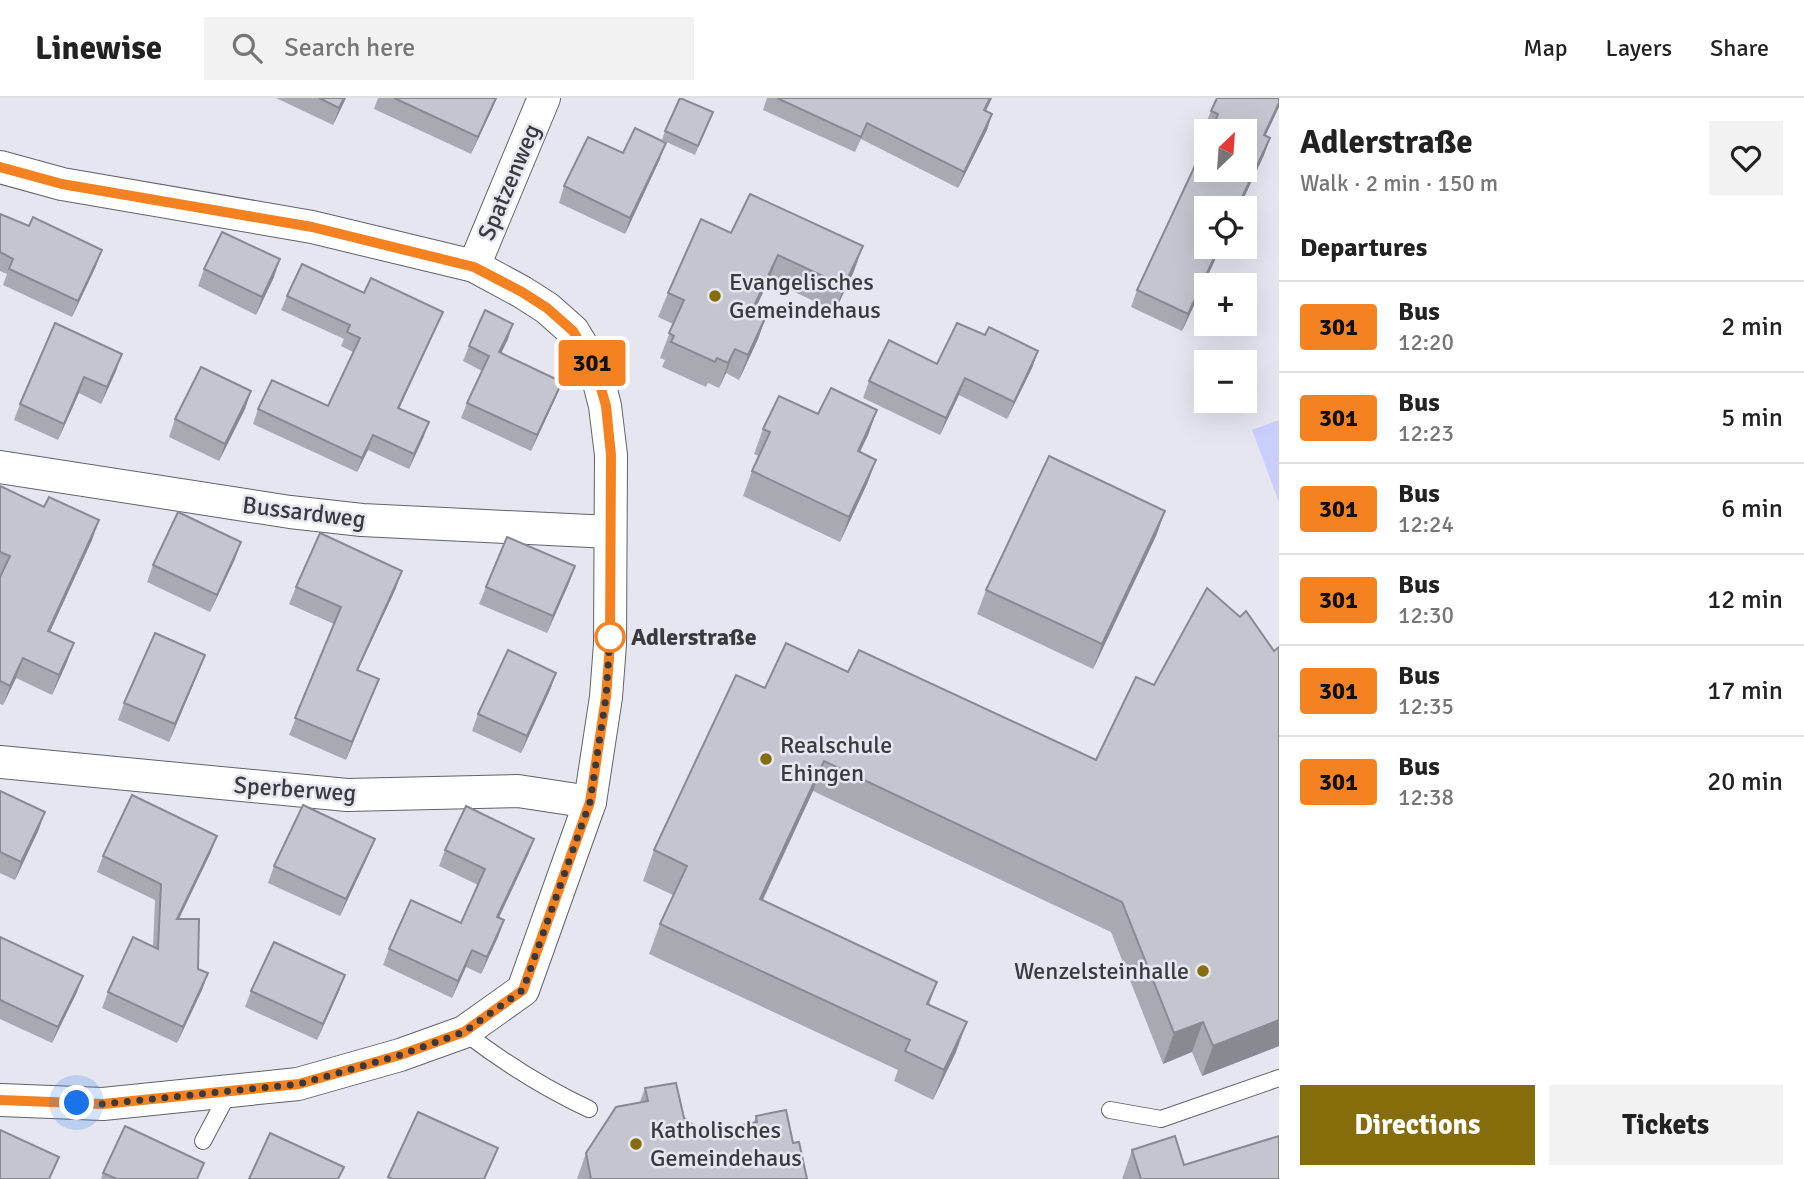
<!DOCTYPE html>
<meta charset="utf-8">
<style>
:root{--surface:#fff;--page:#f2f2f2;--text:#222;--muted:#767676;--line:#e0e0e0;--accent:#866d0c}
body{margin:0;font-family:Signika,sans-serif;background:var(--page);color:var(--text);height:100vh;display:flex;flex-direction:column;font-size:26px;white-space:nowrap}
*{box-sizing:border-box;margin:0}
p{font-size:23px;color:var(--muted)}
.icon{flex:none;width:38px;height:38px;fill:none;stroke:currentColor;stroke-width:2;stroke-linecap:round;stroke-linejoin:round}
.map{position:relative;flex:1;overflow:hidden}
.sheet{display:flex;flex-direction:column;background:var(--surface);width:525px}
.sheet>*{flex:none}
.badge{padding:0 14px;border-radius:5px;font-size:24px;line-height:46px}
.needle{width:46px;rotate:25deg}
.controls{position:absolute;left:1194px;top:21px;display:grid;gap:14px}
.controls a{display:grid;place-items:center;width:63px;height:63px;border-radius:0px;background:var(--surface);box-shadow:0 7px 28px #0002;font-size:35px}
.you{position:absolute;width:35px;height:35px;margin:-18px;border:5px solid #fff;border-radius:50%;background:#1a73e8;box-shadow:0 0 0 10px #1a73e833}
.map>.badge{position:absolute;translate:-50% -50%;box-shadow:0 0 0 4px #fff}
h2{padding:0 21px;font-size:26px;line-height:63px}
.round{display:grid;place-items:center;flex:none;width:74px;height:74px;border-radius:0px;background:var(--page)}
.summary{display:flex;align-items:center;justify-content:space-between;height:119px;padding:0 21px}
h1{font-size:33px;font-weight:800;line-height:52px}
.primary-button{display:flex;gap:14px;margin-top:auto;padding:14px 21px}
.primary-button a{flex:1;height:80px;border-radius:0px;background:var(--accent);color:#fff;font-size:28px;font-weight:800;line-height:80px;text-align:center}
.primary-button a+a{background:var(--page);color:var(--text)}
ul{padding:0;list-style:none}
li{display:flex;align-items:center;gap:21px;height:91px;padding:0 21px;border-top:2px solid var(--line)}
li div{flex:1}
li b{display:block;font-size:26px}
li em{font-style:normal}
li .badge{min-width:77px;font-weight:700;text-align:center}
header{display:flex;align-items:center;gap:42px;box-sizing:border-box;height:98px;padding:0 35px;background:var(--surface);border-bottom:2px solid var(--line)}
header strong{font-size:33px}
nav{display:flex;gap:38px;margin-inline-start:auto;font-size:24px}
.search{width:490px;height:63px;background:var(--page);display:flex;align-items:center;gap:18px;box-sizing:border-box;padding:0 24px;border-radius:0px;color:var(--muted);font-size:26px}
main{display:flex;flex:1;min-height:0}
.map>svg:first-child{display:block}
</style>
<header>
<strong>Linewise</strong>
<div class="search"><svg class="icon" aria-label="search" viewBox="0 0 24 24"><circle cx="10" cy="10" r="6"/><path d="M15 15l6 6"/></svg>Search here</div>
<nav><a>Map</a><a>Layers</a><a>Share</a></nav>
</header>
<main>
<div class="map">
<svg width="1279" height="1081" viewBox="0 0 1279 1081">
<rect width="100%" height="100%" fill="#e5e6f0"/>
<path fill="#cacefc" d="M1279,322V404L1252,332Z"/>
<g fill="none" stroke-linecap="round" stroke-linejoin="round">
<defs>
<g id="service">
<path d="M464,934C503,964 544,990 589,1011"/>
<path d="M1110,1012L1161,1021L1279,980"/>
<path d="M203,1043L229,994"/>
</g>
<g id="minor">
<path d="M0,69L62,86L312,129L474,168L522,194L547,210L573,233L595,269L605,308L611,357L610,546L606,599L590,704L523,892L464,934L400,957L298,986L103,1006L0,1002"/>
<path d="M474,168L544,0"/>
<path d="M0,369L290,414L362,422L610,434"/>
<path d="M0,664L347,697L518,693L590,704"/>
</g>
</defs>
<use href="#service" stroke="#61626b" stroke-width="18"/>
<use href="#minor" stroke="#61626b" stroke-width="34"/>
<use href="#service" stroke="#fff" stroke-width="16"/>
<use href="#minor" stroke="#fff" stroke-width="32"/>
</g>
<g fill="#a9a9b2">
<path d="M276,0H346L333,27Z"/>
<path d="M378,0H497L471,56L374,11Z"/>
<path d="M767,0H992L986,13L992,16L987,32L958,90L861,41L855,54L763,12Z"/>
<path d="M1211,13L1270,40L1264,57L1239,110H1206V149H1221L1182,233L1131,209L1137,192L1211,33L1204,30Z"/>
<path d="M713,14L695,57L662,42L665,33Z"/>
<path d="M623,55L660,61L625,136L559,105L564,88Z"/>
<path d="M0,116L96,168L72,219L3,187L7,176L0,173Z"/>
<path d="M731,135L854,173L835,213L769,182L755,211L767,216L758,241L739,282L726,275L719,290L708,285L706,289L662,269L665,262L660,260L673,226L658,219L668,195Z"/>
<path d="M204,171L274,179L256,217L198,188Z"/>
<path d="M364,195L443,214L437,228L399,310L424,338L409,371L368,352L357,374L253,326L258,311L328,308L353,254L341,248L344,241L281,212L287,198Z"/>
<path d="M55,225L116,273L101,306L79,295L58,342L14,322L20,306Z"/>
<path d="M985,237L1038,253L1032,270L1007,321L959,297L940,337L863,300L869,283L937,266Z"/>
<path d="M508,241L501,255L562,284L556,299L531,353L461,320L467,305L482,273L463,263L469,248Z"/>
<path d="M251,293L245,311L219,363L169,339L175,321Z"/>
<path d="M877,312L868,337L860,354L876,362L867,386L840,444L743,398L752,373L759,358L754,356L763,331L818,316Z"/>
<path d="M0,388L92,442L50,534L67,564L52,597L16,580L3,607L0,606Z"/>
<path d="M1165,413L1156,438L1093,571L977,516L986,492Z"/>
<path d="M235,461L210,514L147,484L153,467Z"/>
<path d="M575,468L569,485L547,535L479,506L486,489Z"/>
<path d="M296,489L396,490L358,572L379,581L346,662L289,637L334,526L289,506Z"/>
<path d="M1279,549V948L1202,978L1192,954L1163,966L1111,834L813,693L763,802L937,884L929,907L956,954L933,1002L894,983L898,972L649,856L660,826L673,797L643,783L654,752L765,590L848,574L1096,662L1154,587L1274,553Z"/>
<path d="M205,557L198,575L169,644L118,622L124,605Z"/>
<path d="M556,575L550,592L521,655L472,633L478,616Z"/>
<path d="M0,693L39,731L15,782L0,775Z"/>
<path d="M534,741L528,757L499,820L504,822L498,839L481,876L466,869L452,900L383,867L389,851L461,825L478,787L439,768L445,752Z"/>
<path d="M211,754L179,821L198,871L208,875L202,892L177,945L102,910L108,894L153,849L155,802L97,774L103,758Z"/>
<path d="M368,758L340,818L268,785L274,768Z"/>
<path d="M0,839L77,894L52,945L0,921Z"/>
<path d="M345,877L339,893L317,942L245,909L251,893Z"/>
<path d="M645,990L704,1035L754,1024L756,1018L793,1045L807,1081H577L586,1055L640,1004Z"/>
<path d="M1132,1052L1184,1067L1279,1081H1122Z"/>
<path d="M103,1075L198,1081H101Z"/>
</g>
<g fill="#898a91">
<path d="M344,0H346L333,27L339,10Z"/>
<path d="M496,0L493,9L471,56L478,39Z"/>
<path d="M990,0H992L978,28L984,12Z"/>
<path d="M1279,5V9L1258,54L1264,37Z"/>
<path d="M992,16L987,32L958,90L964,74Z"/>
<path d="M1270,40L1264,57L1239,110H1237Z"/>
<path d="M666,45L660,61L625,136L630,120Z"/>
<path d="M863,148L854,173L835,213L844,188Z"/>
<path d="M1219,149H1221L1182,233L1188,216Z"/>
<path d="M102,152L96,168L72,219L78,203Z"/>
<path d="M778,157L769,182L744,235L753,210Z"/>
<path d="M280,161L274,179L256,217L262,199Z"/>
<path d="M443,214L437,228L393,324L398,310Z"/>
<path d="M767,216L758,241L739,282L748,257Z"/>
<path d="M513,226L508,241L494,270L499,254Z"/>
<path d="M735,251L726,275L719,290L728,265Z"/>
<path d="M1038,253L1032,270L1007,321L1014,304Z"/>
<path d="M122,256L116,273L101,306L107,289Z"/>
<path d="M84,279L79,295L58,342L64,326Z"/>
<path d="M965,280L959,297L940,337L946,320Z"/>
<path d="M562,284L556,299L531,353L537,337Z"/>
<path d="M251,293L245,311L219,363L225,346Z"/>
<path d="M877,312L868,337L848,378L858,353Z"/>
<path d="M429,324L424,338L409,371L414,356Z"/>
<path d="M373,337L368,352L357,374L362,360Z"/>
<path d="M876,362L867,386L840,444L849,419Z"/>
<path d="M1165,413L1156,438L1093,571L1102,546Z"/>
<path d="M99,422L92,442L41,553L48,533Z"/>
<path d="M241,444L235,461L210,514L217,497Z"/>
<path d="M575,468L569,485L547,535L553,518Z"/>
<path d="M402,473L396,490L350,589L357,572Z"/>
<path d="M74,545L67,564L52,597L59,577Z"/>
<path d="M205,557L198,575L169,644L175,626Z"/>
<path d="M23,560L16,580L3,607L10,588Z"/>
<path d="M556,575L550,592L521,655L527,638Z"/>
<path d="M379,581L372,598L346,662L352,644Z"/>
<path d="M824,663L813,693L749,831L760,801Z"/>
<path d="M45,714L39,731L15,782L21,764Z"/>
<path d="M217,738L211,754L171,837L177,821Z"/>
<path d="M375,741L368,758L340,818L346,801Z"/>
<path d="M534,741L528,757L491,836L497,819Z"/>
<path d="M504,822L498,839L481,876L487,859Z"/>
<path d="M472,852L466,869L452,900L458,883Z"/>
<path d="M208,875L202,892L177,945L183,929Z"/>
<path d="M345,877L339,893L317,942L323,926Z"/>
<path d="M83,878L77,894L52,945L58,929Z"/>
<path d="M1279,922V948L1202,978L1213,948Z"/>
<path d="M967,924L956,954L933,1002L944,972Z"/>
<path d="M1203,924L1192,954L1163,966L1174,935Z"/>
</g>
<g fill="#c4c5cf" stroke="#898a91" stroke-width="2">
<path d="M319,0H344L339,10Z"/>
<path d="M394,0H496L478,39Z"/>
<path d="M680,0L713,14L698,48L665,33Z"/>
<path d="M777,0H990L984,12L992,16L964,74L867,25L861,39Z"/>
<path d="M1217,0H1279V5L1264,37L1270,40L1237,110H1206V149H1219L1188,216L1137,192L1206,44V72H1244V33H1211L1218,16L1211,13Z"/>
<path d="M635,30L666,45L630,120L564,88L588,39L623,55Z"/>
<path d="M750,96L863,148L844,188L778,157L753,210L767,216L748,257L735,251L728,265L717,260L715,264L671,244L674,238L669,235L684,202L668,195L701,121L731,135Z"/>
<path d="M0,116L29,128L33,119L102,152L78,203L9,171L13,161L0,154Z"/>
<path d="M222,134L280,161L262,199L204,171Z"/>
<path d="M302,166L364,195L371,180L443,214L398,310L429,324L414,356L373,337L362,360L258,311L272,282L328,308L360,240L347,234L350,227L287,198Z"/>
<path d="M485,212L513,226L499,254L562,284L537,337L467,305L489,258L469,248Z"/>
<path d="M55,225L122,256L107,289L84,279L64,326L20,306Z"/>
<path d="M957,225L985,237L989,229L1038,253L1014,304L965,280L946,320L869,283L889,242L937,266Z"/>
<path d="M201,269L251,293L225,346L175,321Z"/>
<path d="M831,290L877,312L858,353L876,362L849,419L752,373L770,334L763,331L779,298L818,316Z"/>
<path d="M1049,358L1165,413L1102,546L986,492Z"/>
<path d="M0,388L44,409L49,399L99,422L48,533L74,545L59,577L23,560L10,588L0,583V479L10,458L0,454Z"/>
<path d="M178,414L241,444L217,497L153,467Z"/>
<path d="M320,435L402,473L357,572L379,581L352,644L295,620L341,509L296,489Z"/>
<path d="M507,439L575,468L553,518L486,489Z"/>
<path d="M1207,490L1240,519L1246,513L1274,553L1279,549V922L1213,948L1203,924L1174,935L1122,804L824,663L760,801L937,884L927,906L967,924L944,972L905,953L910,942L660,826L687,768L654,752L736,577L765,590L786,545L848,574L859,552L1096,662L1136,579L1154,587Z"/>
<path d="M155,535L205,557L175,626L124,605Z"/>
<path d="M508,552L556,575L527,638L478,616Z"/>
<path d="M0,693L45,714L21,764L0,754Z"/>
<path d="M132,697L217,738L177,821H199L198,871L208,875L183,929L108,894L133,839L158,851L161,786L103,758Z"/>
<path d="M303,707L375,741L346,801L274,768Z"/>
<path d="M466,708L534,741L497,819L504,822L487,859L472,852L458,883L389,851L411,802L461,825L485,771L445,752Z"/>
<path d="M0,839L83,878L58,929L0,902Z"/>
<path d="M274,844L345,877L323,926L251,893Z"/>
<path d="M676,985L684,1020L704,1035L757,1024L756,1018L786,1012L793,1045L799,1044L807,1081H591L586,1055L616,1009L648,1003L645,990Z"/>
<path d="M418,1014L498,1050L484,1081H392L388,1079Z"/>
<path d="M125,1028L204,1065L197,1081H117L103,1075Z"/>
<path d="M0,1032L59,1059L49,1081H0Z"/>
<path d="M270,1035L344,1069L338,1081H249Z"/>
<path d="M1175,1038L1184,1067L1279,1038V1081H1141L1132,1052Z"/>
</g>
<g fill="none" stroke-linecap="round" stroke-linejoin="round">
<defs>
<path id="line" d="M0,69L62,86L312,129L474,169L522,194L547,210L573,233L595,269L606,308L611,357L610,547L606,599L590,704L523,892L464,934L400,957L299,986L103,1006L0,1002"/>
</defs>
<use href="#line" stroke="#fff" stroke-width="16"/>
<use href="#line" stroke="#f58220" stroke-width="10"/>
<path stroke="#3a3a3e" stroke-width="7" stroke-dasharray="0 12.6" d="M77,1005L103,1006L299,986L317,981L400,957L464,934L523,892L590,704L606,599L610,539"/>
</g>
<g fill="#866d0c" stroke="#e5e6f0" stroke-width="2.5">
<circle cx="715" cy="198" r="7"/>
<circle cx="766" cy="661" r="7"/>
<circle cx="1203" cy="873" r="7"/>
<circle cx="636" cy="1046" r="7"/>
</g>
<circle fill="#fff" stroke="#f58220" stroke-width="3.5" cx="610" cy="539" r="14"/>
<g text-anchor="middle" stroke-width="5" stroke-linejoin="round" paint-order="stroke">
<g font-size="24" fill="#3a3a3e" stroke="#e5e6f0">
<text transform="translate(509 84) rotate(-67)" y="8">Spatzenweg</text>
<text transform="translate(304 414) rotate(7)" y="8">Bussardweg</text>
<text transform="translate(295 691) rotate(4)" y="8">Sperberweg</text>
</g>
<g font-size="24" fill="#3a3a3e" stroke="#e5e6f0" text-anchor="start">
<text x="729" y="192">Evangelisches<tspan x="729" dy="28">Gemeindehaus</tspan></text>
<text x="780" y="655">Realschule<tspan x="780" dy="28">Ehingen</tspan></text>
<text x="1189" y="881" text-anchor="end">Wenzelsteinhalle</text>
<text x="650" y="1040">Katholisches<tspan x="650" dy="28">Gemeindehaus</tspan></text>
</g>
<g font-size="24" font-weight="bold" fill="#3a3a3e" stroke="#e5e6f0" text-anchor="start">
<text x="631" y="547">Adlerstraße</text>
</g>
</g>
</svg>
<div class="controls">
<a><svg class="needle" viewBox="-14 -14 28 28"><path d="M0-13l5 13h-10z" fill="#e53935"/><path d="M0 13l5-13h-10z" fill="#767676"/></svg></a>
<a><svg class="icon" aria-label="locate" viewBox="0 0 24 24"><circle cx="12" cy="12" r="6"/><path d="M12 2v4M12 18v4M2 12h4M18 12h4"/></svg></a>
<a>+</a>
<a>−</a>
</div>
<div class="you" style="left:77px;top:1005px"></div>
<b class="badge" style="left:592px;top:265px;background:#f58220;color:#111">301</b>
</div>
<section class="sheet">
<div class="summary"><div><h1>Adlerstraße</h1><p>Walk · 2 min · 150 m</p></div><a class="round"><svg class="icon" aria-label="heart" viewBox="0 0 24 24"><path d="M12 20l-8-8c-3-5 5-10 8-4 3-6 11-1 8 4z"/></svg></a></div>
<h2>Departures</h2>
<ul>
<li><span class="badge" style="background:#f58220;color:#111">301</span><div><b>Bus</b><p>12:20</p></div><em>2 min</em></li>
<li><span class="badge" style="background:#f58220;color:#111">301</span><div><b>Bus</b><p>12:23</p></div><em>5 min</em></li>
<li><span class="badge" style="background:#f58220;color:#111">301</span><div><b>Bus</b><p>12:24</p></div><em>6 min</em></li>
<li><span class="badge" style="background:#f58220;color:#111">301</span><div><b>Bus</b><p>12:30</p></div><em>12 min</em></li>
<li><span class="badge" style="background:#f58220;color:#111">301</span><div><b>Bus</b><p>12:35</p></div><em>17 min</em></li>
<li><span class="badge" style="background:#f58220;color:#111">301</span><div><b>Bus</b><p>12:38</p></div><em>20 min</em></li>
</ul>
<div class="primary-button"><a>Directions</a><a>Tickets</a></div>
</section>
</main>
